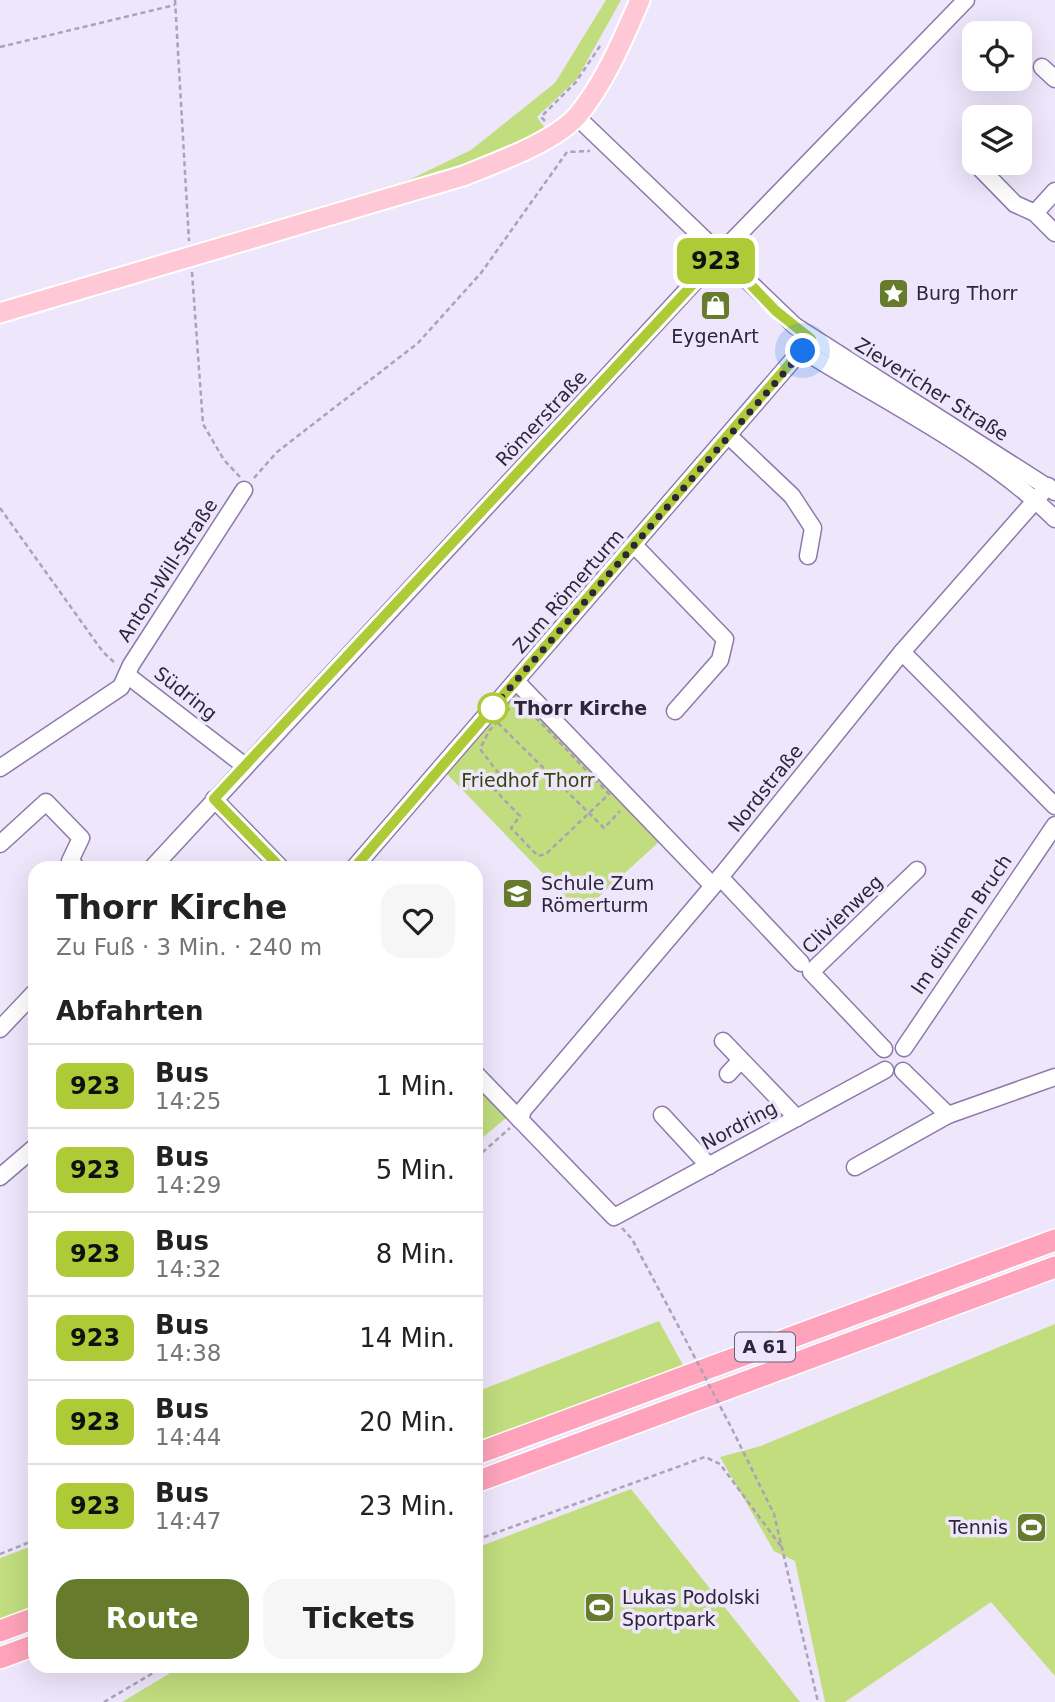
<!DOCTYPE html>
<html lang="de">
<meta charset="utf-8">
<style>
:root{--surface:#fff;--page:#f6f6f6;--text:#222;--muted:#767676;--line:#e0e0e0;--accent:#667b2b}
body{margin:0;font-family:"DejaVu Sans",sans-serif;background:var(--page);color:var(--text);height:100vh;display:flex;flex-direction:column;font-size:26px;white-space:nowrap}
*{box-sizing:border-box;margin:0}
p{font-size:23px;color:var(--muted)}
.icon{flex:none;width:38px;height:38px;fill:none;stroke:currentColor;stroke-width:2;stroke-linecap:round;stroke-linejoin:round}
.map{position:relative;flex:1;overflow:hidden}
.panel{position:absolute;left:28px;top:861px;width:455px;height:812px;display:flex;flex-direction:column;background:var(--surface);border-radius:21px;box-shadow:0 7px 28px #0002}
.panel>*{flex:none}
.badge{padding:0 14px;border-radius:10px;font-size:24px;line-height:46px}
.fabs{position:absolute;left:962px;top:21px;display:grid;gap:14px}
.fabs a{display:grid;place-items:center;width:70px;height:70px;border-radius:14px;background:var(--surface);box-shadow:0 7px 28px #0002;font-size:35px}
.you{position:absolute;width:35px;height:35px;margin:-18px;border:5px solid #fff;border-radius:50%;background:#1a73e8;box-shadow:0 0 0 10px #1a73e833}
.map>.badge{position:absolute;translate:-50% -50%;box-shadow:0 0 0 4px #fff}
h2{padding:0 28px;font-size:26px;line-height:63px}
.round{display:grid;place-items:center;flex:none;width:74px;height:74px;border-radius:21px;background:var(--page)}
.overview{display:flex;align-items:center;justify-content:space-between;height:119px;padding:0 28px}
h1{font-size:33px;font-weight:700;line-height:52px}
.cta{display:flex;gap:14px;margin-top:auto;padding:14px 28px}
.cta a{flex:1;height:80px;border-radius:21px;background:var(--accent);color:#fff;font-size:28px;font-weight:700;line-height:80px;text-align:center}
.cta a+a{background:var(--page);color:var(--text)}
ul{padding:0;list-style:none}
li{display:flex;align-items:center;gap:21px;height:84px;padding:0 28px;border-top:2px solid var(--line)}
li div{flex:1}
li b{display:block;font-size:26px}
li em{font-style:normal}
li .badge{min-width:77px;font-weight:700;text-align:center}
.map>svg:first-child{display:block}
</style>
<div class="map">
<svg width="1055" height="1702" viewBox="0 0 1055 1702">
<rect width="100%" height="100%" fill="#eee6fb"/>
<g fill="#c1dd7e">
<path d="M606,0H621L577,79L537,117L545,128L468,167L196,243L409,180L471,150L555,83Z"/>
<path d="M518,691L661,840L581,913L447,774Z"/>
<path d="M476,1085L506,1118L476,1143Z"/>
<path d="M659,1321L683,1365L476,1444V1392Z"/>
<path d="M1055,1324V1676L991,1602L845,1702H825L795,1561L774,1551L720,1457L761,1446Z"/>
<path d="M631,1489L800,1702H122L182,1666H476V1548Z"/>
<path d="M35,1545V1609L0,1623V1558Z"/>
</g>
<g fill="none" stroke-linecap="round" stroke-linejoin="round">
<defs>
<g id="minor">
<path d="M1042,67L1055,79"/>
<path d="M576,116L795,326L1055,492"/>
<path d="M975,163L1015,204L1035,213"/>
<path d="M1055,191L1035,213L1055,233"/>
<path d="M804,351C887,403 985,450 1055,519"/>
<path d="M730,437L792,496L813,528L808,556"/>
<path d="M635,546L725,639L720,660L675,711"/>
<path d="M902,652L1055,806"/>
<path d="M127,675L245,766"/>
<path d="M516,681L713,886"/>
<path d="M0,768L121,687L131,665L244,490"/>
<path d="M214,799L281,868"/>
<path d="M0,844L46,802L81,838L70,861L77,868"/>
<path d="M152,868L737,236L966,0"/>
<path d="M354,868L811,339"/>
<path d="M720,877L801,963"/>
<path d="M0,1029L35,992"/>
<path d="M723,1041L797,1118"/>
<path d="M904,1048L1055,825"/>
<path d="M884,1049L811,972L917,870"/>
<path d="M903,1071L948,1115L1055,1077"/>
<path d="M476,1074L614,1217L885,1070"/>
<path d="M728,1074L741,1060"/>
<path d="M662,1115L709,1166"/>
<path d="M520,1120L523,1110L713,886L902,652L1048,486"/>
<path d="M855,1167L948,1115"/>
<path d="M0,1177L35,1147"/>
</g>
<path id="major" d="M0,313L463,176C495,163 555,142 578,115C605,82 623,39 640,0"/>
<g id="highway">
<path d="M476,1454L1055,1240"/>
<path d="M476,1482L1055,1267"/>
<path d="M0,1631L35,1618"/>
<path d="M0,1658L35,1645"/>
</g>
</defs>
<use href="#minor" stroke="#8d7aab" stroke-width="19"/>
<use href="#major" stroke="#fff" stroke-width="23"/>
<use href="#highway" stroke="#fff" stroke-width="24"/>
<g stroke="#aaa2b6" stroke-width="2.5" stroke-dasharray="5 3.5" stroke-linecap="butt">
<path d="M175,0L189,241"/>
<path d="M0,47L175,5"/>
<path d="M545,121L541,117L576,82L600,46"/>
<path d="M192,272L203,424L224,460L240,477"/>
<path d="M254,478L277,452L418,343L481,273L567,152L590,151"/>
<path d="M0,508L103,652L116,664"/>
<path d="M518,699L609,794L546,854L538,856L511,828L520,816L490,785L500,775L480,749L489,731Z"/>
<path d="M498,723L604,828L620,811"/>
<path d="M476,1158L510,1128"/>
<path d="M622,1228L632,1239L681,1331"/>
<path d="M732,1429L774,1514L818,1702"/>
<path d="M476,1540L705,1457L720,1464L783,1549"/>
<path d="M0,1554L35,1540"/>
<path d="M104,1702L165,1666"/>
</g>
<use href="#minor" stroke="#fff" stroke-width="16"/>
<use href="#major" stroke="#fec8d6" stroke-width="19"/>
<use href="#highway" stroke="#fea3bb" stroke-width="21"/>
<path stroke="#aaa2b6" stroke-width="2.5" stroke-dasharray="5 3.5" stroke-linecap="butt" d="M681,1331L732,1429"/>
</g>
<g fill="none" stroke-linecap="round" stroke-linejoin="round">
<defs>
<path id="line" d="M281,868L214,799L721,254L776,311L811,339L354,868"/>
</defs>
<use href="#line" stroke="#fff" stroke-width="16"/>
<use href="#line" stroke="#aecb37" stroke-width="10"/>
<path stroke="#2d2539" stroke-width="7" stroke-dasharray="0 12.6" d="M493,708L489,712L803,351"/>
</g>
<defs>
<symbol id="sight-square" viewBox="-11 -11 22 22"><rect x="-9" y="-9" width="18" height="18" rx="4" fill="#667b2b" stroke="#eee6fb"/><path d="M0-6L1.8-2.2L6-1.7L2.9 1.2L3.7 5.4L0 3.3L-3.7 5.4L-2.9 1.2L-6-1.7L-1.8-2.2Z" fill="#fff"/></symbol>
<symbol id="shop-square" viewBox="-11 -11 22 22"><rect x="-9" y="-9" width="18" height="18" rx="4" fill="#667b2b" stroke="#eee6fb"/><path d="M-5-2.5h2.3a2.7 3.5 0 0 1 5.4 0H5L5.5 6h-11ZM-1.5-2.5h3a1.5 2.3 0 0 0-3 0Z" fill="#fff"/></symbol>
<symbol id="school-square" viewBox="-11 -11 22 22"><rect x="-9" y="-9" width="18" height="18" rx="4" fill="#667b2b" stroke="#eee6fb"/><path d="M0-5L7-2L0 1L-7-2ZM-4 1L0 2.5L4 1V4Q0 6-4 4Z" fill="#fff"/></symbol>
<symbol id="stadium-square" viewBox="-11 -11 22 22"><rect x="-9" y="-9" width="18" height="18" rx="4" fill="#667b2b" stroke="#eee6fb"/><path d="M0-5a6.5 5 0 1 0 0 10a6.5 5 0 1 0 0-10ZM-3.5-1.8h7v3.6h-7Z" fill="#fff"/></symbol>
</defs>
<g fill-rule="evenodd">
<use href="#sight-square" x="876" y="276" width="35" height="35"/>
<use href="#shop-square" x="698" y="288" width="35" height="35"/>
<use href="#school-square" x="500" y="876" width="35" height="35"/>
<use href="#stadium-square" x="1014" y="1510" width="35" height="35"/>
<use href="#stadium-square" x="582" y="1590" width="35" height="35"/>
</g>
<circle fill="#fff" stroke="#aecb37" stroke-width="3.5" cx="493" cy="708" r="14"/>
<g text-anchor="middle" stroke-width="7" stroke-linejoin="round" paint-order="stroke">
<rect fill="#eee6fb" stroke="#675f73" stroke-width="2" x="735" y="1332.5" width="60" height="29" rx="5"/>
<g font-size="18" font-weight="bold" fill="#2d2539">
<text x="765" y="1353">A 61</text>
</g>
<g font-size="19" fill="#2d2539" stroke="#eee6fb" text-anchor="start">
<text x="916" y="300">Burg Thorr</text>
<text x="715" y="343" text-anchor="middle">EygenArt</text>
<text x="541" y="890">Schule Zum<tspan x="541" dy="22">Römerturm</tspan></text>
<text x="1008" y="1534" text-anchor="end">Tennis</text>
<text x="622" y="1604">Lukas Podolski<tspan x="622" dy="22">Sportpark</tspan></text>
</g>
<g font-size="19" fill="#2d2539" stroke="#eee6fb">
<text transform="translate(932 389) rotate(32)" y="7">Zievericher Straße</text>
<text transform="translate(541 418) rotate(-47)" y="7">Römerstraße</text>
<text transform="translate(167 570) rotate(-57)" y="7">Anton-Will-Straße</text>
<text transform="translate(568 591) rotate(-49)" y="7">Zum Römerturm</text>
<text transform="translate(186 693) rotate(38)" y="7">Südring</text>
<text transform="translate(765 788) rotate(-51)" y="7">Nordstraße</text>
<text transform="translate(842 914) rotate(-44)" y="7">Clivienweg</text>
<text transform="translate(961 924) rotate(-56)" y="7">Im dünnen Bruch</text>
<text transform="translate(739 1125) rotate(-28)" y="7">Nordring</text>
</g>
<g font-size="19" font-weight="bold" fill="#2d2539" stroke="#eee6fb" text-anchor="start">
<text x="514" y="715">Thorr Kirche</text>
</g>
<g font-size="19" fill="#36430d" stroke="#eee6fb">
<text x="528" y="787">Friedhof Thorr</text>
</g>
</g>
</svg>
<div class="fabs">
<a><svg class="icon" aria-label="locate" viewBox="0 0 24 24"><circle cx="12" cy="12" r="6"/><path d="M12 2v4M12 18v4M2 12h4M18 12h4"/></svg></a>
<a><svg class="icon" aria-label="layers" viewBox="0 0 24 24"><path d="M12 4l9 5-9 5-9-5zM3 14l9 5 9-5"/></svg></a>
</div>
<div class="you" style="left:803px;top:351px"></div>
<b class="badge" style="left:716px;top:261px;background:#aecb37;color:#111">923</b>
<section class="panel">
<div class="overview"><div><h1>Thorr Kirche</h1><p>Zu Fuß · 3 Min. · 240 m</p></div><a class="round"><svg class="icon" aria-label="heart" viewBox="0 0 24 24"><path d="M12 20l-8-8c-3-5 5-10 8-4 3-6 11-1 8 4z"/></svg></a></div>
<h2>Abfahrten</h2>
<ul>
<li><span class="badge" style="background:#aecb37;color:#111">923</span><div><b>Bus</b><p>14:25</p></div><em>1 Min.</em></li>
<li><span class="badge" style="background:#aecb37;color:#111">923</span><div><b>Bus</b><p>14:29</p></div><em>5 Min.</em></li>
<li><span class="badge" style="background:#aecb37;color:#111">923</span><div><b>Bus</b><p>14:32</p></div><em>8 Min.</em></li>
<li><span class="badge" style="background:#aecb37;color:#111">923</span><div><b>Bus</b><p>14:38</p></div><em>14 Min.</em></li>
<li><span class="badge" style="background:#aecb37;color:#111">923</span><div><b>Bus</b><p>14:44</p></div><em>20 Min.</em></li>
<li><span class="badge" style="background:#aecb37;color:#111">923</span><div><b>Bus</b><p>14:47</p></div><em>23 Min.</em></li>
</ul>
<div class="cta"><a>Route</a><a>Tickets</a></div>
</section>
</div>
